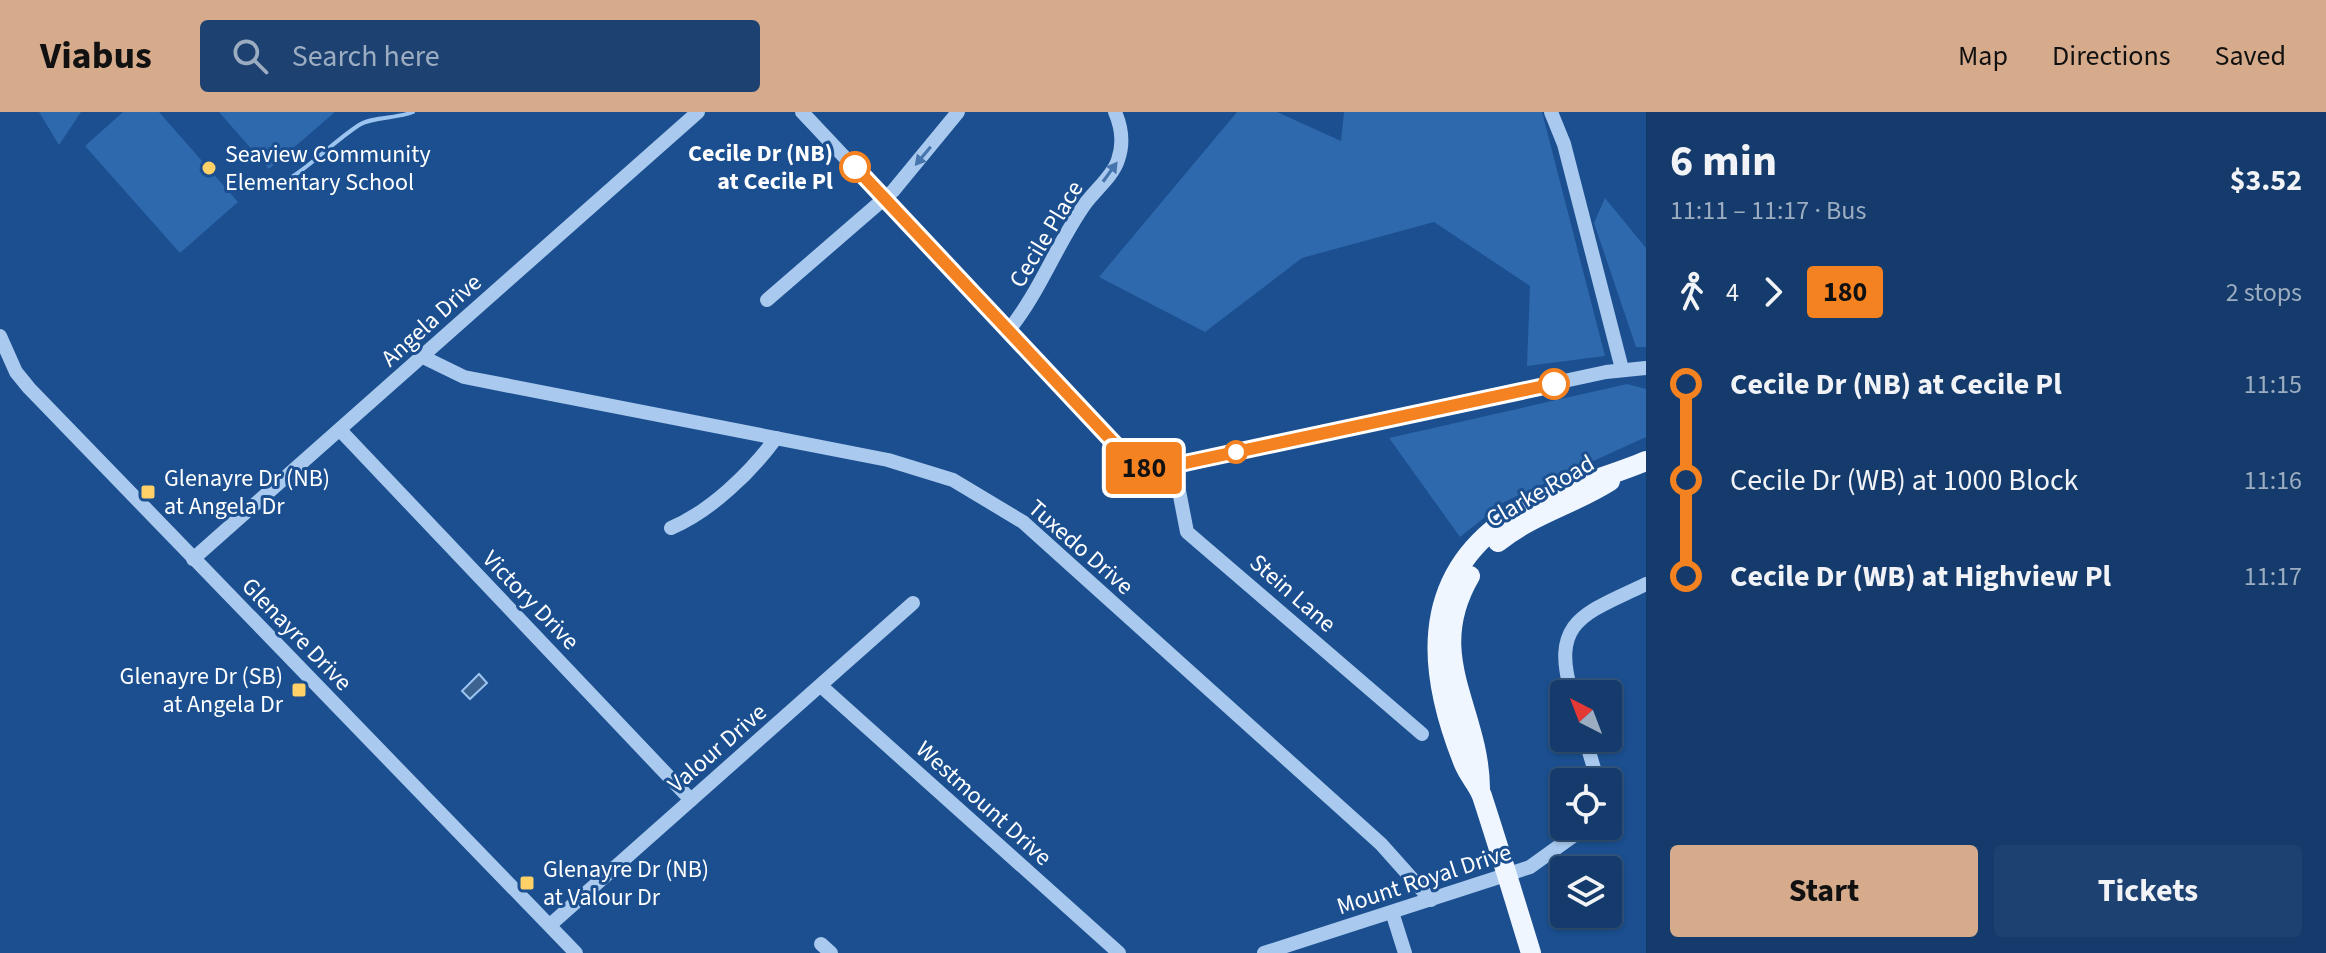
<!DOCTYPE html>
<meta charset="utf-8">
<style>
:root{--surface:#143b6b;--page:#1d4271;--text:#f1f3f6;--muted:#9dadc1;--line:#33557e;--accent:#d6ab8b}
body{margin:0;font-family:"Source Sans 3",sans-serif;background:var(--page);color:var(--text);height:100vh;display:flex;flex-direction:column;font-size:30px;white-space:nowrap}
*{box-sizing:border-box;margin:0}
p{font-size:26px;color:var(--muted)}
.icon{flex:none;width:44px;height:44px;fill:none;stroke:currentColor;stroke-width:2;stroke-linecap:round;stroke-linejoin:round}
.map{position:relative;flex:1;overflow:hidden}
.sheet{display:flex;flex-direction:column;background:var(--surface);width:680px}
.sheet>*{flex:none}
.badge{padding:0 16px;border-radius:6px;font-size:28px;line-height:52px}
.needle{width:52px;rotate:318deg}
.fabs{position:absolute;left:1550px;top:568px;display:grid;gap:16px}
.fabs a{display:grid;place-items:center;width:72px;height:72px;border-radius:8px;background:var(--surface);box-shadow:0 2px 6px #0004,0 0 0 2px var(--line);font-size:40px}
.map>.badge{position:absolute;translate:-50% -50%;box-shadow:0 0 0 4px #fff}
.legs{display:flex;align-items:center;gap:12px;height:88px;padding:0 24px;font-size:26px}
.legs p{margin-inline-start:auto}
.summary{display:flex;align-items:center;justify-content:space-between;height:136px;padding:0 24px}
h1{font-size:44px;font-weight:700;line-height:60px}
.primary-button{display:flex;gap:16px;margin-top:auto;padding:16px 24px}
.primary-button a{flex:1;height:92px;border-radius:8px;background:var(--accent);color:#111;font-size:32px;font-weight:700;line-height:92px;text-align:center}
.primary-button a+a{background:var(--page);color:var(--text)}
ul{padding:0 24px;list-style:none}
li{display:flex;align-items:center;gap:28px;height:96px;font-size:30px}
li i{display:grid;place-items:center;width:12px;height:100%;margin:0 10px;background:currentColor}
li i::after{content:'';width:20px;height:20px;margin:-10px;border:6px solid;border-radius:50%;background:var(--surface)}
li p{margin-inline-start:auto}
li:first-child i{background:linear-gradient(#0000 50%,currentColor 0)}
li:last-child i{background:linear-gradient(currentColor 50%,#0000 0)}
header{display:flex;align-items:center;gap:48px;box-sizing:border-box;height:112px;padding:0 40px;background:var(--accent);color:#111}
header strong{font-size:38px}
nav{display:flex;gap:44px;margin-inline-start:auto;font-size:28px}
.search{width:560px;height:72px;background:var(--page);display:flex;align-items:center;gap:20px;box-sizing:border-box;padding:0 28px;border-radius:8px;color:var(--muted);font-size:30px}
main{display:flex;flex:1;min-height:0}
.map>svg:first-child{display:block}
</style>
<header>
<strong>Viabus</strong>
<div class="search"><svg class="icon" aria-label="search" viewBox="0 0 24 24"><circle cx="10" cy="10" r="6"/><path d="M15 15l6 6"/></svg>Search here</div>
<nav><a>Map</a><a>Directions</a><a>Saved</a></nav>
</header>
<main>
<div class="map">
<svg width="1646" height="841" viewBox="0 0 1646 841">
<rect width="100%" height="100%" fill="#1b4f8f"/>
<g fill="#2e69ad">
<path d="M39,0H81L59,33Z"/>
<path d="M123,0H159L238,90L180,141L85,34Z"/>
<path d="M219,0H335L269,57Z"/>
<path d="M1237,0H1277L1341,29L1344,0H1542L1605,244L1527,254L1530,174L1434,110L1302,146L1205,220L1099,165Z"/>
<path d="M1605,86L1646,136V235H1636L1594,111Z"/>
<path d="M1627,272L1646,277V325L1504,390L1460,425L1389,326Z"/>
</g>
<path fill="#3c6290" stroke="#9cc4f0" stroke-width="2" d="M479,562L487,571L470,587L462,579Z"/>
<g fill="none" stroke-linecap="round" stroke-linejoin="round">
<path stroke="#9cc4f0" stroke-width="4" d="M268,78C305,62 327,34 359,13C373,4 397,7 413,0"/>
<g stroke="#a9c9ee" stroke-width="14">
<path d="M802,0L1127,345C1148,363 1169,354 1194,349L1606,260L1646,256"/>
<path d="M1551,0L1564,32L1622,257"/>
<path d="M767,188L893,79L958,0"/>
<path d="M1008,219C1040,180 1056,133 1085,92C1095,78 1113,64 1118,48C1124,31 1122,16 1115,0"/>
<path d="M0,224L16,260L29,276L576,841"/>
<path d="M423,245L464,265L888,348L953,368L1023,410L1381,732L1431,788"/>
<path d="M340,318L691,688"/>
<path d="M1174,353L1187,420L1422,622"/>
<path d="M671,416C711,399 751,360 776,326"/>
<path d="M193,447L698,0"/>
<path d="M821,574L1119,841"/>
<path d="M1572,582C1549,507 1587,501 1646,472"/>
<path d="M1585,626L1598,670"/>
<path d="M1392,800L1405,841"/>
<path d="M550,813L913,491"/>
<path d="M821,832L831,841"/>
<path d="M1264,841L1530,755L1587,714"/>
</g>
<g stroke="#f0f6ff" stroke-width="20">
<path d="M1498,430C1531,403 1574,392 1610,369"/>
<path d="M1470,464C1423,545 1479,596 1480,676"/>
<path d="M1531,841C1515,789 1499,736 1482,684C1478,673 1469,664 1464,652C1428,563 1417,469 1507,407C1549,378 1599,369 1646,349"/>
</g>
</g>
<defs><path id="oneway-solid" d="M-6-.8H1V-3.2L6.5 0L1 3.2V.8H-6Z" transform="scale(2)"/></defs>
<g fill="#4674ac">
<use href="#oneway-solid" transform="translate(923 44) rotate(130)"/>
<use href="#oneway-solid" transform="translate(1110 60) rotate(-54)"/>
</g>
<g fill="none" stroke-linecap="round" stroke-linejoin="round">
<defs>
<path id="line-1" d="M855,55L1127,345C1148,363 1169,354 1194,349L1554,272"/>
</defs>
<use href="#line-1" stroke="#fff" stroke-width="18"/>
<use href="#line-1" stroke="#f58220" stroke-width="12"/>
</g>
<g fill="#fff" stroke="#f58220" stroke-width="4">
<circle cx="855" cy="55" r="14"/>
<circle cx="1554" cy="272" r="14"/>
<circle cx="1236" cy="340" r="10"/>
</g>
<g fill="#ffd166" stroke="#1b4f8f" stroke-width="3">
<circle cx="209" cy="56" r="8"/>
<rect x="140" y="372" width="16" height="16" rx="4"/>
<rect x="291" y="570" width="16" height="16" rx="4"/>
<rect x="519" y="763" width="16" height="16" rx="4"/>
</g>
<g text-anchor="middle" stroke-width="6" stroke-linejoin="round" paint-order="stroke">
<g font-size="24" font-weight="bold" fill="#fff" stroke="#1b4f8f" text-anchor="end">
<text x="833" y="49">Cecile Dr (NB)<tspan x="833" dy="28">at Cecile Pl</tspan></text>
</g>
<g font-size="24" fill="#fff" stroke="#1b4f8f" text-anchor="start">
<text x="225" y="50">Seaview Community<tspan x="225" dy="28">Elementary School</tspan></text>
<text x="164" y="374">Glenayre Dr (NB)<tspan x="164" dy="28">at Angela Dr</tspan></text>
<text x="283" y="572" text-anchor="end">Glenayre Dr (SB)<tspan x="283" dy="28">at Angela Dr</tspan></text>
<text x="543" y="765">Glenayre Dr (NB)<tspan x="543" dy="28">at Valour Dr</tspan></text>
</g>
<g font-size="24" fill="#fff" stroke="#1b4f8f">
<text transform="translate(1046 122) rotate(-59)" y="8">Cecile Place</text>
<text transform="translate(431 208) rotate(-42)" y="8">Angela Drive</text>
<text transform="translate(1540 379) rotate(-30)" y="8">Clarke Road</text>
<text transform="translate(1081 435) rotate(41)" y="8">Tuxedo Drive</text>
<text transform="translate(1293 481) rotate(41)" y="8">Stein Lane</text>
<text transform="translate(531 488) rotate(46)" y="8">Victory Drive</text>
<text transform="translate(297 522) rotate(46)" y="8">Glenayre Drive</text>
<text transform="translate(717 636) rotate(-41)" y="8">Valour Drive</text>
<text transform="translate(984 691) rotate(42)" y="8">Westmount Drive</text>
<text transform="translate(1424 767) rotate(-18)" y="8">Mount Royal Drive</text>
</g>
</g>
</svg>
<div class="fabs">
<a><svg class="needle" viewBox="-14 -14 28 28"><path d="M0-13l5 13h-10z" fill="#e53935"/><path d="M0 13l5-13h-10z" fill="#9dadc1"/></svg></a>
<a><svg class="icon" aria-label="locate" viewBox="0 0 24 24"><circle cx="12" cy="12" r="6"/><path d="M12 2v4M12 18v4M2 12h4M18 12h4"/></svg></a>
<a><svg class="icon" aria-label="layers" viewBox="0 0 24 24"><path d="M12 4l9 5-9 5-9-5zM3 14l9 5 9-5"/></svg></a>
</div>
<b class="badge" style="left:1144px;top:356px;background:#f58220;color:#111">180</b>
</div>
<section class="sheet">
<div class="summary"><div><h1>6 min</h1><p>11:11 – 11:17 · Bus</p></div><b>$3.52</b></div>
<div class="legs"><svg class="icon" aria-label="walk" viewBox="0 0 24 24"><circle cx="13" cy="4" r="2"/><path d="M13 8l-2 6 4 7M11 14l-3 7M7 12l3-4h3l4 4"/></svg>4<svg class="icon" aria-label="forward" viewBox="0 0 24 24"><path d="M9 5l7 7-7 7"/></svg><b class="badge" style="background:#f58220;color:#111">180</b><p>2 stops</p></div>
<ul>
<li><i style="color:#f58220"></i><b>Cecile Dr (NB) at Cecile Pl</b><p>11:15</p></li>
<li><i style="color:#f58220"></i><span>Cecile Dr (WB) at 1000 Block</span><p>11:16</p></li>
<li><i style="color:#f58220"></i><b>Cecile Dr (WB) at Highview Pl</b><p>11:17</p></li>
</ul>
<div class="primary-button"><a>Start</a><a>Tickets</a></div>
</section>
</main>
